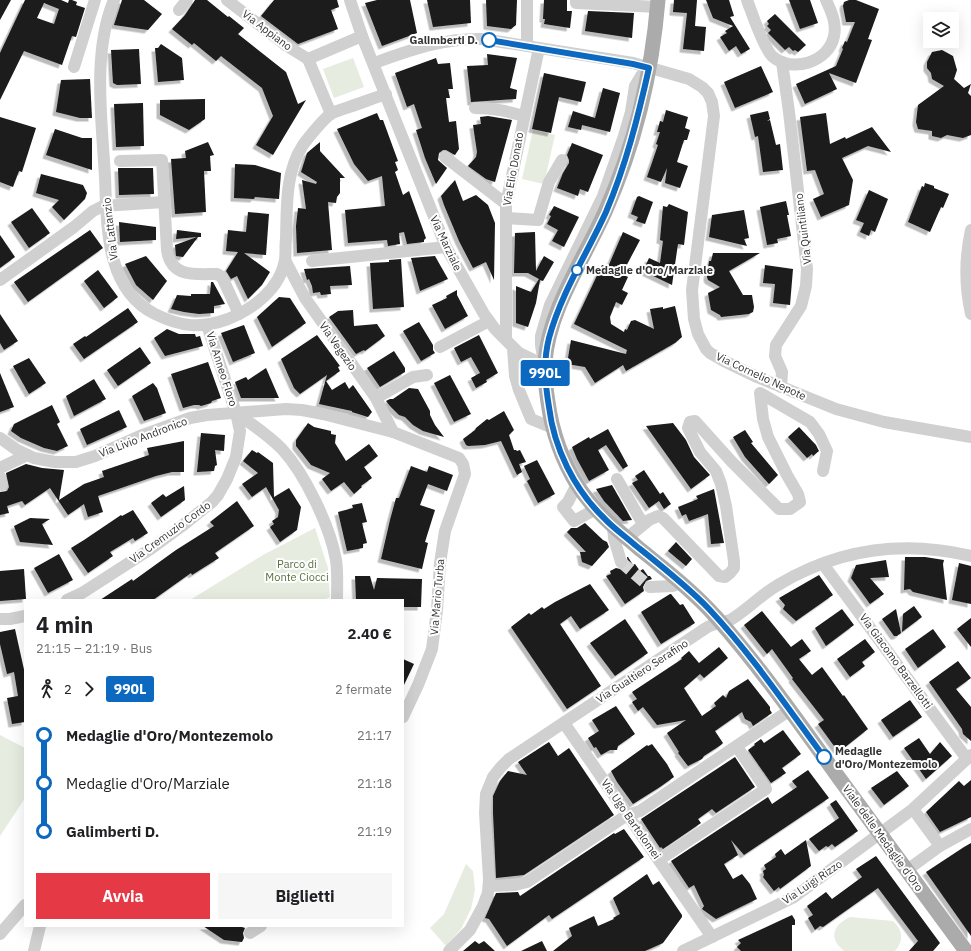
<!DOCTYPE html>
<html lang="it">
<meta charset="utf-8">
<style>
:root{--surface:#fff;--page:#f6f6f6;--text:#202124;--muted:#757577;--accent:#e63946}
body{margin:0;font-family:"IBM Plex Sans",sans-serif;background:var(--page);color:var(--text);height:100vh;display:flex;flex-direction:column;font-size:15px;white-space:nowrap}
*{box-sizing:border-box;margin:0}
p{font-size:13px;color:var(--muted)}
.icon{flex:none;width:22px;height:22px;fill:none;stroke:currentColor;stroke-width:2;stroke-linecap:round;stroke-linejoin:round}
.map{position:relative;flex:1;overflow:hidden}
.side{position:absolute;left:24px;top:599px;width:380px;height:328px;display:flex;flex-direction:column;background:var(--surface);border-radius:0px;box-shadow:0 4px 16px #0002}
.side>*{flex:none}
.badge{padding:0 8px;border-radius:3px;font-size:14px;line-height:26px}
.buttons{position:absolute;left:923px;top:12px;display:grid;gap:8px}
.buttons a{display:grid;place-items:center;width:36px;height:36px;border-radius:0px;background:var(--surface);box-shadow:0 4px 16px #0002;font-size:20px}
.map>.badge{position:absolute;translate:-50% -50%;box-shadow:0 0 0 2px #fff}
.legs{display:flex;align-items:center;gap:6px;height:44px;padding:0 12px;font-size:13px}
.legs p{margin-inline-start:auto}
.headline{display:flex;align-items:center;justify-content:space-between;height:68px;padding:0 12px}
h1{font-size:22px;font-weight:700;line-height:30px}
.cta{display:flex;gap:8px;margin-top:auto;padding:8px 12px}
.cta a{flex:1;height:46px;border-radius:0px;background:var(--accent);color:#fff;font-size:16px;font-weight:700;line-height:46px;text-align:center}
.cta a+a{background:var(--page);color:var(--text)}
ul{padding:0 12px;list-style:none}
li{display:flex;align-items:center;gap:14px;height:48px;font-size:15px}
li i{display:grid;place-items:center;width:6px;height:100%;margin:0 5px;background:currentColor}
li i::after{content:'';width:10px;height:10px;margin:-5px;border:3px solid;border-radius:50%;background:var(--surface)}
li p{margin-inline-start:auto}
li:first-child i{background:linear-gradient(#0000 50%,currentColor 0)}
li:last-child i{background:linear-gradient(currentColor 50%,#0000 0)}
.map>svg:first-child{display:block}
</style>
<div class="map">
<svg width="971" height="951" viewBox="0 0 971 951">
<defs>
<filter id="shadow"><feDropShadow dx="-3.5" dy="3.5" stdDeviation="0" flood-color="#0004"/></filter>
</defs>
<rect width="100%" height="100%" fill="#fff"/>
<g fill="#e6ecdf">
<path d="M353,58L364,87L334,98L323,69Z"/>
<path d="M533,130L555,135L544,184L522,179Z"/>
<path d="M315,528L328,568L330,597L324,600H190L263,555Z"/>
<path d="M0,735L25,748V798L0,836Z"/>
<path d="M466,864L473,871L475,890L471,909L461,929L446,946L430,928L444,914Z"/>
<path d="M850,917L893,921C903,930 904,941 895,951H844C828,938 833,925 850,917Z"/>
</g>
<g fill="#1a1a1a" fill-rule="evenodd" filter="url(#shadow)">
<path d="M0,0H11L0,20Z"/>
<path d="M25,0H61L68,3L69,0H72L77,2L76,5L85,8L76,37L72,36L62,65L24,51L0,100V53ZM44,3L59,9L54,24L37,18Z"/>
<path d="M122,0H144L162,14L148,30L114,25Z"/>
<path d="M195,0H207L228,17L229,16L244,28L238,34L286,72L298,104L306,100L273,155L256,145L273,116L262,88L221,56L216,61L194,43L192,45L172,29L185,15Z"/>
<path d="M274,0H337L339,7L331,10L338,29L298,44L261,16Z"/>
<path d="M377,0H410L417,33L382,46L365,3Z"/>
<path d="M427,0H470L471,23L433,27Z"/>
<path d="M486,0H517L516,25L511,29L487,26Z"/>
<path d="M544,0H567V11H572L570,28L544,24L545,19H543Z"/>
<path d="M674,0H697L695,26L706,27L704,51L683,49L687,13L673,12Z"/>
<path d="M706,0H729L734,16L730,17L750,49L741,54L736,46L729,51L720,37L727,33L725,31L733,26L713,18Z"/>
<path d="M789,0H810L818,23L800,29Z"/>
<path d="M849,0H856L879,9L868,39L872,40L856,83L829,73L837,89L805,104L796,84L836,66L843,49L842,48L845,41L847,42L855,22H846L843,6L844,2Z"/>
<path d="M588,11L634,13L632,38L585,31Z"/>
<path d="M775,14L806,45L798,52L795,50L793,51L789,47L785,50L768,33L771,30L767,26L769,24L767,21Z"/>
<path d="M161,44L182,58L184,80L158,82L155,48H158Z"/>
<path d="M139,49L141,84L117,85L113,83L111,50Z"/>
<path d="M942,50L953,56L957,70L954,79L964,88L971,84L968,93L971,96V135L963,138L947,135L941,138L932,136V131L918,129L916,122L918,105L944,86L932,79L931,73L927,68V62L932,52Z"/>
<path d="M487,54L517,58L510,88L517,90L516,99L471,102L467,66L488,65Z"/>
<path d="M436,58L438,64L450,63L453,89H448L450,98H446L449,122L456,121L459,149L455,155L446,150H443L439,153L438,160L447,168L436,184L425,158L416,130L422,128L414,104L407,107L395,73Z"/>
<path d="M761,66L773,92L735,108L724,82Z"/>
<path d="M544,73L586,82L581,102L559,97L551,133L532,129Z"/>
<path d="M90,79L92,118H80L56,112L61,80Z"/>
<path d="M603,88L620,93L610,132L582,125L581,130L568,127L573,111L595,118Z"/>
<path d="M205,99V119L189,130L160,115V100Z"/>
<path d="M143,103L144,146L116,147L114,104Z"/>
<path d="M666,110L688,117L685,128L690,130L687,140H684L677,162L688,166L680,188L665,183L667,168L661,182L647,177L658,145L656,144L660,132H657L660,121L663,122Z"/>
<path d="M768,111L770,119L767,121L770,120L776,145L780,144L783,170L763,172L758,136L755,137L750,115Z"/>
<path d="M377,113L380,120H383L398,161L395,162L398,170L395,172L403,195L409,191L426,238L424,240V242L407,244L404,232L399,233L400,244L388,246L387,240L348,243L345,210L385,206L382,176L368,181L354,164L337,129Z"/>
<path d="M826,113L830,144L845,137L846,139L872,127L891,152L868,146L842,158L853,180L849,205L821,217L813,199L824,194L815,170L807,171L800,117Z"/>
<path d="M488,116L512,120L495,182L486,179L468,166L476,157L477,152L473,125L481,124L480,117Z"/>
<path d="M0,117L36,128L22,172L19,171L13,187L0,182Z"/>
<path d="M55,129L82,138H92V170L46,155Z"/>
<path d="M208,142L214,155L210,156L211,171H204L206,212L175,214L171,159L186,158L185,151Z"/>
<path d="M320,142V151L345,178H340V193L337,197L336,203L328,202L332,250L297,253L296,226L298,208L306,209L302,180L316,184L317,182L301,172L307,153Z"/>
<path d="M572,143L603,155L588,192L580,189L578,196L557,188L563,173L569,163V160L567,155Z"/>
<path d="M235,164L255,165L281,173L279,199L255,197L254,199L234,198Z"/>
<path d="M118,168H153L154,194L119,195Z"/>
<path d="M41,174L83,185L87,193L85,199L64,220L52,207L59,200L36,193Z"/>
<path d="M455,180L463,201L476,195L488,205L495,223L494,280L486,262L473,268L459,241L444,205L441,196Z"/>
<path d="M925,183L934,186V188L949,194L943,208L941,207L930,232L908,222L922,186L924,187Z"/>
<path d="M869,190L888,199L875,232L871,230L869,236L860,232L864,223L856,220Z"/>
<path d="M639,196L653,202L645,224L636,221L638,217L631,214L637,197Z"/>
<path d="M786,201L789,215H787L791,236L777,239L778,243L767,245L760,207Z"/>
<path d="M669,204L688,212L684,245L678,244L672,285L643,271L649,258L660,263L663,241L660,240L663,206L667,207Z"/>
<path d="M554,206L579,217L564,247L552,241L558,230L547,224L551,216L549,215Z"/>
<path d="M32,208L50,233L29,248L11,222Z"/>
<path d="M744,210L749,238L744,239L747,246L709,237L712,215Z"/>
<path d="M248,212L269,214L266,255L244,253L270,272L262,285L248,299L237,276L231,279L226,271L238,252L226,251L228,230L246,232Z"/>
<path d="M119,222L156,227V240L120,242Z"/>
<path d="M90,230L103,248L28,302L14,282Z"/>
<path d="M177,230L201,233V237H198L183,257L176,256L175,245L197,237L176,239Z"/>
<path d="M535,232L536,271L544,256L554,262L543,281L540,280L536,303L528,327L516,323V286L531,292L539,279L528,273H514L515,233Z"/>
<path d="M623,232L640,240L622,274L628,277L622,290L628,293L622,305L616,302L610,317L611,324L624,332L625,329L627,330L631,321L635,320L654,329L650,309L663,307V309L675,306L682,337L675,343L626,371L623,365L595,383L585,367L567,364L571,340L626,354L627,350L574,324L602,265L608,267Z"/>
<path d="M0,235L15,257L0,268Z"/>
<path d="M713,253H760L729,271L743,295H752L754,307L753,312L749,314L721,317L720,315L711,310L708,293L720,287L708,280L707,277L709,261H711Z"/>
<path d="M146,256L167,281L153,300L136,285L125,264Z"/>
<path d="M435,256L448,279L420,291L411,258Z"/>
<path d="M401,259L404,307L373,309L370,263L389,262V260Z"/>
<path d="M765,265L793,269L790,305L773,303L775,284L763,283Z"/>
<path d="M350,266L352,285L330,286L331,294L321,295L320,292L313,293L312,286L309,279L307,280L304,269Z"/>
<path d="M98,270L118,297L104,308L84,281Z"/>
<path d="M211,282H213L225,304L214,306V313L199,314L184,312L171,309L177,295L191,296V294H210Z"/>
<path d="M457,290V295L468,316L445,329L432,305L447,298L446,296Z"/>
<path d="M279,297L290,298L306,323L272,347L257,317Z"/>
<path d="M128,308L138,322L84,359L73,344L85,336L86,337Z"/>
<path d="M353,310L354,326L377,324L385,336L365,351L364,350L356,354L329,317L338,311Z"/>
<path d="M0,314L18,341L4,350L0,343Z"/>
<path d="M419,322L433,345V350L435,353L421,361L403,331Z"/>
<path d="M244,325L255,353L233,362L221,333Z"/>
<path d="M167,329L179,334H195L196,337L200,336L203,346L165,356L154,338Z"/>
<path d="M317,335L340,366L338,367L340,371L326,381L332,390L345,382L349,389L353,385L372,412L368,417L352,412V411L319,404L327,375L300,394L294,388L281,359Z"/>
<path d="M479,335L498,373L486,380L487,382L476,388L471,378L480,373L471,357L461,362L454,348Z"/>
<path d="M140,347L151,363L118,386L107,370Z"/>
<path d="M394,351L405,368V372L380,387L367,368Z"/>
<path d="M29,358L46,383L29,394L13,366Z"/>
<path d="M208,362L221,398L212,401L211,403L201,406L199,405H194L183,408L171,374Z"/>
<path d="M266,368L279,398H241L235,382L246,377L248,380Z"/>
<path d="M0,373L14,407L0,412Z"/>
<path d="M450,375L471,414L454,422L434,383Z"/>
<path d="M94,379L106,399L74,416L66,396Z"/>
<path d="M153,383L157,388L166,413L144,421L132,396Z"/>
<path d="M409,388L418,389L430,411V415L435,425L444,437L423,431L413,425L405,417L399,415L390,406L386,401L390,399H393Z"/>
<path d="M52,405L60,422L57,424L68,446L57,451L44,448L21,438L11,431L14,424Z"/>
<path d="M119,410L127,427L87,445L80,429Z"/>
<path d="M504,411L514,430L509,435L514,450H516L517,451L520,450L526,462L519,464L522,472L517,475L501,441L485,445L468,446L466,445L463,439L475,430L476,428L487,419L489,420Z"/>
<path d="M308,423L314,427L331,431V434L336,435L335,443L346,461L369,444L378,456L364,467L372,478L361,486L362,487L354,494L344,482L331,491L322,479L330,473L311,465L296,446V440Z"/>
<path d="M673,423L686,440L694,457L710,475L691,489L646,426Z"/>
<path d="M799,427L816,445L819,451L813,456L812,454L807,458L788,437Z"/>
<path d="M608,429L628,466L623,469L606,445L598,450L609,470L589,481L577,459L572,447L589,437L590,439Z"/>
<path d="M745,430L753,442L751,443L778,475L769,484L745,457L733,437Z"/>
<path d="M201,433L225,435L224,451L215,450L217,465L215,466L214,471L197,472Z"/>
<path d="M184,441V472H172L156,476L98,496L103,512L88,517L84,504L68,515L50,488L25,505L22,501L7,506L9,513L0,515V492L7,491L9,487L6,473L26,464L42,468L64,470L59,500L84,484L104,477L102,471L149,455L147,448Z"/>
<path d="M252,450L257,453L258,452L273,463L274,497L289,488L301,507L297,530L280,542L270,527L274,524L272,521L278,517L279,510L266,487L252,497L242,484L258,473L243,461Z"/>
<path d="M537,460L555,494L538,503L527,481L530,479L524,466Z"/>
<path d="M411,466L427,472L429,466L453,475L447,491L428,484L420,505L435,510L425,542L428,543L422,569L381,559L390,520L396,498H399Z"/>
<path d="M644,470L660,494L663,492L671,504L664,509L659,501L649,508L632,483L638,480L635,476Z"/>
<path d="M612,485L632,520L623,521L604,501L596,489Z"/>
<path d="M184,486L185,500L161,517L151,503L163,494L166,497Z"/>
<path d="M714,489L724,543L711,544L708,514L689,521L686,514L682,516L678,507L698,499L696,496Z"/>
<path d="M237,501L254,526L215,553L219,558L192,575L191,573L153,600H100L132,579L133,581L176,550L214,526L210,522Z"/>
<path d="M362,503L367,522L362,523L367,543L363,544V548L347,551L338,512L353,508L352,505Z"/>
<path d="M133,510L148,533L135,541L133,538L110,552L113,556L88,573L71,548L84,540L121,515L122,516Z"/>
<path d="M30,518L50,519L42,524L53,545L20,542L14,526Z"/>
<path d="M585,523L603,540L607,542L609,547L592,566L582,562L580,552H586L567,532L571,528H577Z"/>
<path d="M676,542L692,559L686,566L668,551Z"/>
<path d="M59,554L73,580L48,593L34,568Z"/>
<path d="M627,557H628L633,565L635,564L640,571L643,569L648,576H650L652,579L646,581L643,587L644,591L625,604L606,576L611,574L610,571L616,568L620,569L626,567L628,563Z"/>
<path d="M905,557H925L944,560L943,564L947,600L913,592L910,589L904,590Z"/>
<path d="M886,560L889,577L870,578L884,594L870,604L851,578L856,565Z"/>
<path d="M959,563L971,566V604L952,600Z"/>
<path d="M24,569L26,599L0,601V571Z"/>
<path d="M819,575L833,595L796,621L783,609L785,605L779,598Z"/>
<path d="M355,576H370L374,590L377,578L422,579L421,607H403V600H356Z"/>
<path d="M590,584L609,610L580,629L571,616L560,624L601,686L567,709L511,627L529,613L531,615L542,607L544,609L555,602Z"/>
<path d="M670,594H671L680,605L683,604L695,623L661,644L641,612Z"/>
<path d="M914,606L922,617L902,632L903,614Z"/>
<path d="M842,609L854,625L826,646L815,628Z"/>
<path d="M896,609L901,633L897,636H894L882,619Z"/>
<path d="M762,611L791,647L802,639L811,651L799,659L812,675L822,667L843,696L844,695L868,729L844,748L843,746L837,750L818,724L824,720L792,679L793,678L772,649L767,654L744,625Z"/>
<path d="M971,618V647L957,629Z"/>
<path d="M625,619L648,653L615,676L590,643Z"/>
<path d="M15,629L25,674V722L12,724L7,698L18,696L14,672L7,674L0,644V632Z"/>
<path d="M933,629L946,647L918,668L905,649Z"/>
<path d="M865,639L875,652L862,662L865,666L850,677L837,659Z"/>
<path d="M719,647L728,658L704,678L700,674L684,688L702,716L716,706L714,703L723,695L726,698L729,691L748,679L770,707V710L772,713L753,726L751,722L745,719L742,712L715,731L723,743L721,745L704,756L702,759L688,766L678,753L679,752L667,733L686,720L657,725L643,707L638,711L632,702L637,699L632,692L682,659L681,658L689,651L699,663Z"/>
<path d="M403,659L414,664L403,687Z"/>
<path d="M958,661L971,678L956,689L971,707V741L963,734L962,729L929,682Z"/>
<path d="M910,700L922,717L893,737L881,720Z"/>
<path d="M616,706L635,734L618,746L617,750H610L601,755L596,747L594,748L588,738L599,731L592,720Z"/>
<path d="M783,730L801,754L782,768L786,773L771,783L748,750L755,745L754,744L761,739L764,743Z"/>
<path d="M919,738L930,754L940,742L952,756L926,779L904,748Z"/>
<path d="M549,742L558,756L569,748L614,815L524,875L496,878L493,813V796L500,781L508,771L527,775L518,762Z"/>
<path d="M652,744L667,764L674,777L660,787L633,804L617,782L611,771L647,745L648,746Z"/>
<path d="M735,757L755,787L716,813L712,809L698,819L701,823L663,849L661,847L660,848L641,819Z"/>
<path d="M808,770L829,798L744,855L731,840L738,855L724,864L733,879L742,874L750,884L757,899L716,919L702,909L704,906L694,885L689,888L671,861L768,797L772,804L797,787L792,781Z"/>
<path d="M897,771L909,786L884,805L871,788Z"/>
<path d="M971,780V817L940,832L926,812L959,781L964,786Z"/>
<path d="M836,800L858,831L835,847L832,844L828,847L826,846L819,851L809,839L839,818L830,804Z"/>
<path d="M624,829L644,857L552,919L549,915L507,946L489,919L485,918L496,893L518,892L520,896L614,833L615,834Z"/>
<path d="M806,840L811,866L780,889L779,887L774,891L763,877L764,875L763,871L766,869L764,865L776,857L775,854L781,849L785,855Z"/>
<path d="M971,843V936L926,872L964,847Z"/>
<path d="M876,856L940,943L933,951H909L918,941L878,888L823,927L820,926L815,930L808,918L813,915L807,906L826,892L832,899L862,877L856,869Z"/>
<path d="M647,874L653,885L659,881L682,915V917L663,943L645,951H553L572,936L569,928L594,916L598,926L614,919L613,918L620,914L613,898Z"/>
<path d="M792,915L795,920V925H792V951H741L737,947L741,943L738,940Z"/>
<path d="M203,926H239L245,928L243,933L244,938L242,942L224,940Z"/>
<path d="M475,941L479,944L484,941L495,951H463Z"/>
<path d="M542,941L547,951H521Z"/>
</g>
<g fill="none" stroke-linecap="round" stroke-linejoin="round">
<path stroke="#d6d6d6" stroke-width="12" stroke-dasharray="12 6" stroke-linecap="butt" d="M621,562L650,587"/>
<g stroke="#d0d0d0" stroke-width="12">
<path d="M114,0C92,51 102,122 105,177C107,225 105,289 155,314C181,327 201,329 228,319C253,309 280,289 285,260C286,253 285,245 286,239C287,207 285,172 303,145C308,138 325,117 332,113C337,111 343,109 349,107C361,103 374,98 386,94"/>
<path d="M227,0L287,46L308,59"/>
<path d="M350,0L362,36L446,247L484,314L495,329L519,353L544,365"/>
<path d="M576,0V3L658,7"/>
<path d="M747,0C752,13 763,47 772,56C792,74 829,62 834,36C837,23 831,11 826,0"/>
<path d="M179,10L187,0"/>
<path d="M527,46V0"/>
<path d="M308,59L331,114"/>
<path d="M308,59L362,36"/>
<path d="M374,63C411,50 442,38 483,39L633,63L689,79L702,87L708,93L712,102L714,116L692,290L694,319L698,334L706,349L710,353L724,361L757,377L836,409L884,422L971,437"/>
<path d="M74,67L95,0"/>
<path d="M475,108C494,108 506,111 524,116"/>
<path d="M445,157L506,204"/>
<path d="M120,161L162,160L167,250C171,278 195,274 217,274L222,277L239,314"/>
<path d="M506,218L538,220L549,182L562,160"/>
<path d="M971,230C965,257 965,287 971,314"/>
<path d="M285,260L305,298L376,398L393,432"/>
<path d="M312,261L446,247"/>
<path d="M0,280L74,227L93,211L103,206L164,202"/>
<path d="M506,340V204L539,48"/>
<path d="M440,347L489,321"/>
<path d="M513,348L515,376L519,390L531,419L553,428"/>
<path d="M543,357L541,345V336L550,305L603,196L624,136L631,112L635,86L641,76L649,67"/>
<path d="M781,387L782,372L775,356L776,345L801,306L806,286L807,269L789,112L782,62"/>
<path d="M376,398L413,377L427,375"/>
<path d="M236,413C252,424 268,435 282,449C305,474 330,526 336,560C338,573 337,587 337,600"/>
<path d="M0,438L17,450L34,458L55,462H76L95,456L140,436L190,418L207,415L286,409L302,410L323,414L393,432L459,458L463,464L465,474L445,531L440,563L437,610L432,649L418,685L403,717"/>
<path d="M0,468L27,455"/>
<path d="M0,477L2,485"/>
<path d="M617,479L643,524"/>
<path d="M577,484L568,502L563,507L574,521L596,509"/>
<path d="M613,527L614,538L621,562"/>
<path d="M627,538L649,520L658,516L663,518L719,576L725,577L730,573L734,568V561L726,506L721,484L716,471L700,452L688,428L690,422L695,421L731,461L779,509H790L800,502L798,494L787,475L768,437L763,419L760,393L810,422L819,434L827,451L823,471"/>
<path d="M823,564L967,759"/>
<path d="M650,587L673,586L681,583"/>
<path d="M67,600L82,593L152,548L182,526L212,502L218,495L227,479L236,457L240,431L236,413L207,325"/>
<path d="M0,619H10L25,616"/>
<path d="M564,723L712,937"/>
<path d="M913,809L940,846"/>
<path d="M659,860L766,789L737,747"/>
<path d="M907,870L940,846L971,829"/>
<path d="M489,886L515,885L527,882L627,815L640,811L790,710"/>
<path d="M250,933L261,926"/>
<path d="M0,934L25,905"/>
<path d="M34,951L40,926"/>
<path d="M449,951L470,930L483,906L488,893L489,879L485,813L486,794L493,777L501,767L509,759L706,628C714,623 724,623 732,619C748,609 762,594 778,585C838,549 903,540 971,556"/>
<path d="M683,951L794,897L913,809L971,755"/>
</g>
<path stroke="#ababab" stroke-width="15" d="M658,0C652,73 635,145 605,212C584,259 548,311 545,363C544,376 546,389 548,402C552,432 562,460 578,486C595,512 617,530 641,550C667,571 694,592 716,617C761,668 800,724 839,778C881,836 924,893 966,951"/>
</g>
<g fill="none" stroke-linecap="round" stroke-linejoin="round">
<defs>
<path id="line-1" d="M489,40L633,64L649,68C638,117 626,165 606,212C587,254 561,293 549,338C543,362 545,383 549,407C554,448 574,489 604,518C613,528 625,536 635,545C660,565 687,586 709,609C752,655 787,707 824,757"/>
</defs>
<use href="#line-1" stroke="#fff" stroke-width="9"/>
<use href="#line-1" stroke="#0c69bf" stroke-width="6"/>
</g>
<g fill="#fff" stroke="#0c69bf" stroke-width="2">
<circle cx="489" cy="40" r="7"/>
<circle cx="577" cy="270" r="5"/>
<circle cx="824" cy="757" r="7"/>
</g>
<g text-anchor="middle" stroke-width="4" stroke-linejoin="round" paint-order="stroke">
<g font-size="11" fill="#333" stroke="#fff">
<text transform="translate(267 30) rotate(37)" y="4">Via Appiano</text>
<text transform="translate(513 169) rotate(-80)" y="4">Via Elio Donato</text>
<text transform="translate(110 229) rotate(-97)" y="4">Via Lattanzio</text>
<text transform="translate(803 229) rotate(-97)" y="4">Via Quintiliano</text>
<text transform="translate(446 243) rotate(65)" y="4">Via Marziale</text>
<text transform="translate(338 346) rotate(55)" y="4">Via Vegezio</text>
<text transform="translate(222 369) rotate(72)" y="4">Via Anneo Floro</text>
<text transform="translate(761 376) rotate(25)" y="4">Via Cornelio Nepote</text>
<text transform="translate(143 437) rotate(-21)" y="4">Via Livio Andronico</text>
<text transform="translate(170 532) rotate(-36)" y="4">Via Cremuzio Cordo</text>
<text transform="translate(437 597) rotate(-85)" y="4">Via Mario Turba</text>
<text transform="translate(896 661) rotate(54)" y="4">Via Giacomo Barzellotti</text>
<text transform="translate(642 671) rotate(-33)" y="4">Via Gualtiero Serafino</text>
<text transform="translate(631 819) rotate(55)" y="4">Via Ugo Bartolomei</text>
<text transform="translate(883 838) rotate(54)" y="4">Viale delle Medaglie d'Oro</text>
<text transform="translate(812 882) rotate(-34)" y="4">Via Luigi Rizzo</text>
</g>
<g font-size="11" font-weight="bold" fill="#333" stroke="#fff" text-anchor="start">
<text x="478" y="44" text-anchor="end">Galimberti D.</text>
<text x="586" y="274">Medaglie d'Oro/Marziale</text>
<text x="835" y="755">Medaglie<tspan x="835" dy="13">d'Oro/Montezemolo</tspan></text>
</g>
<g font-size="11" fill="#56703f" stroke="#fff">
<text x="297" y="568">Parco di<tspan x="297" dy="13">Monte Ciocci</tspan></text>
</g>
</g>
</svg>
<div class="buttons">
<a><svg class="icon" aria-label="layers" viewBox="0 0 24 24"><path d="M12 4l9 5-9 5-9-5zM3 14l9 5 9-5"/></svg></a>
</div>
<b class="badge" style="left:545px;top:373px;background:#0c69bf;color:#fff">990L</b>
<section class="side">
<div class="headline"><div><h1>4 min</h1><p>21:15 – 21:19 · Bus</p></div><b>2.40 €</b></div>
<div class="legs"><svg class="icon" aria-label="walk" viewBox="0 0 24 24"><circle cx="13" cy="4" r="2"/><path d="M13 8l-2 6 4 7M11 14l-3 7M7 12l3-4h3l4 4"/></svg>2<svg class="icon" aria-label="forward" viewBox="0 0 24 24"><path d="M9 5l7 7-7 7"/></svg><b class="badge" style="background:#0c69bf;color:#fff">990L</b><p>2 fermate</p></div>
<ul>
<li><i style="color:#0c69bf"></i><b>Medaglie d'Oro/Montezemolo</b><p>21:17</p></li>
<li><i style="color:#0c69bf"></i><span>Medaglie d'Oro/Marziale</span><p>21:18</p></li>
<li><i style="color:#0c69bf"></i><b>Galimberti D.</b><p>21:19</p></li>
</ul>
<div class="cta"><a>Avvia</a><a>Biglietti</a></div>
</section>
</div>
